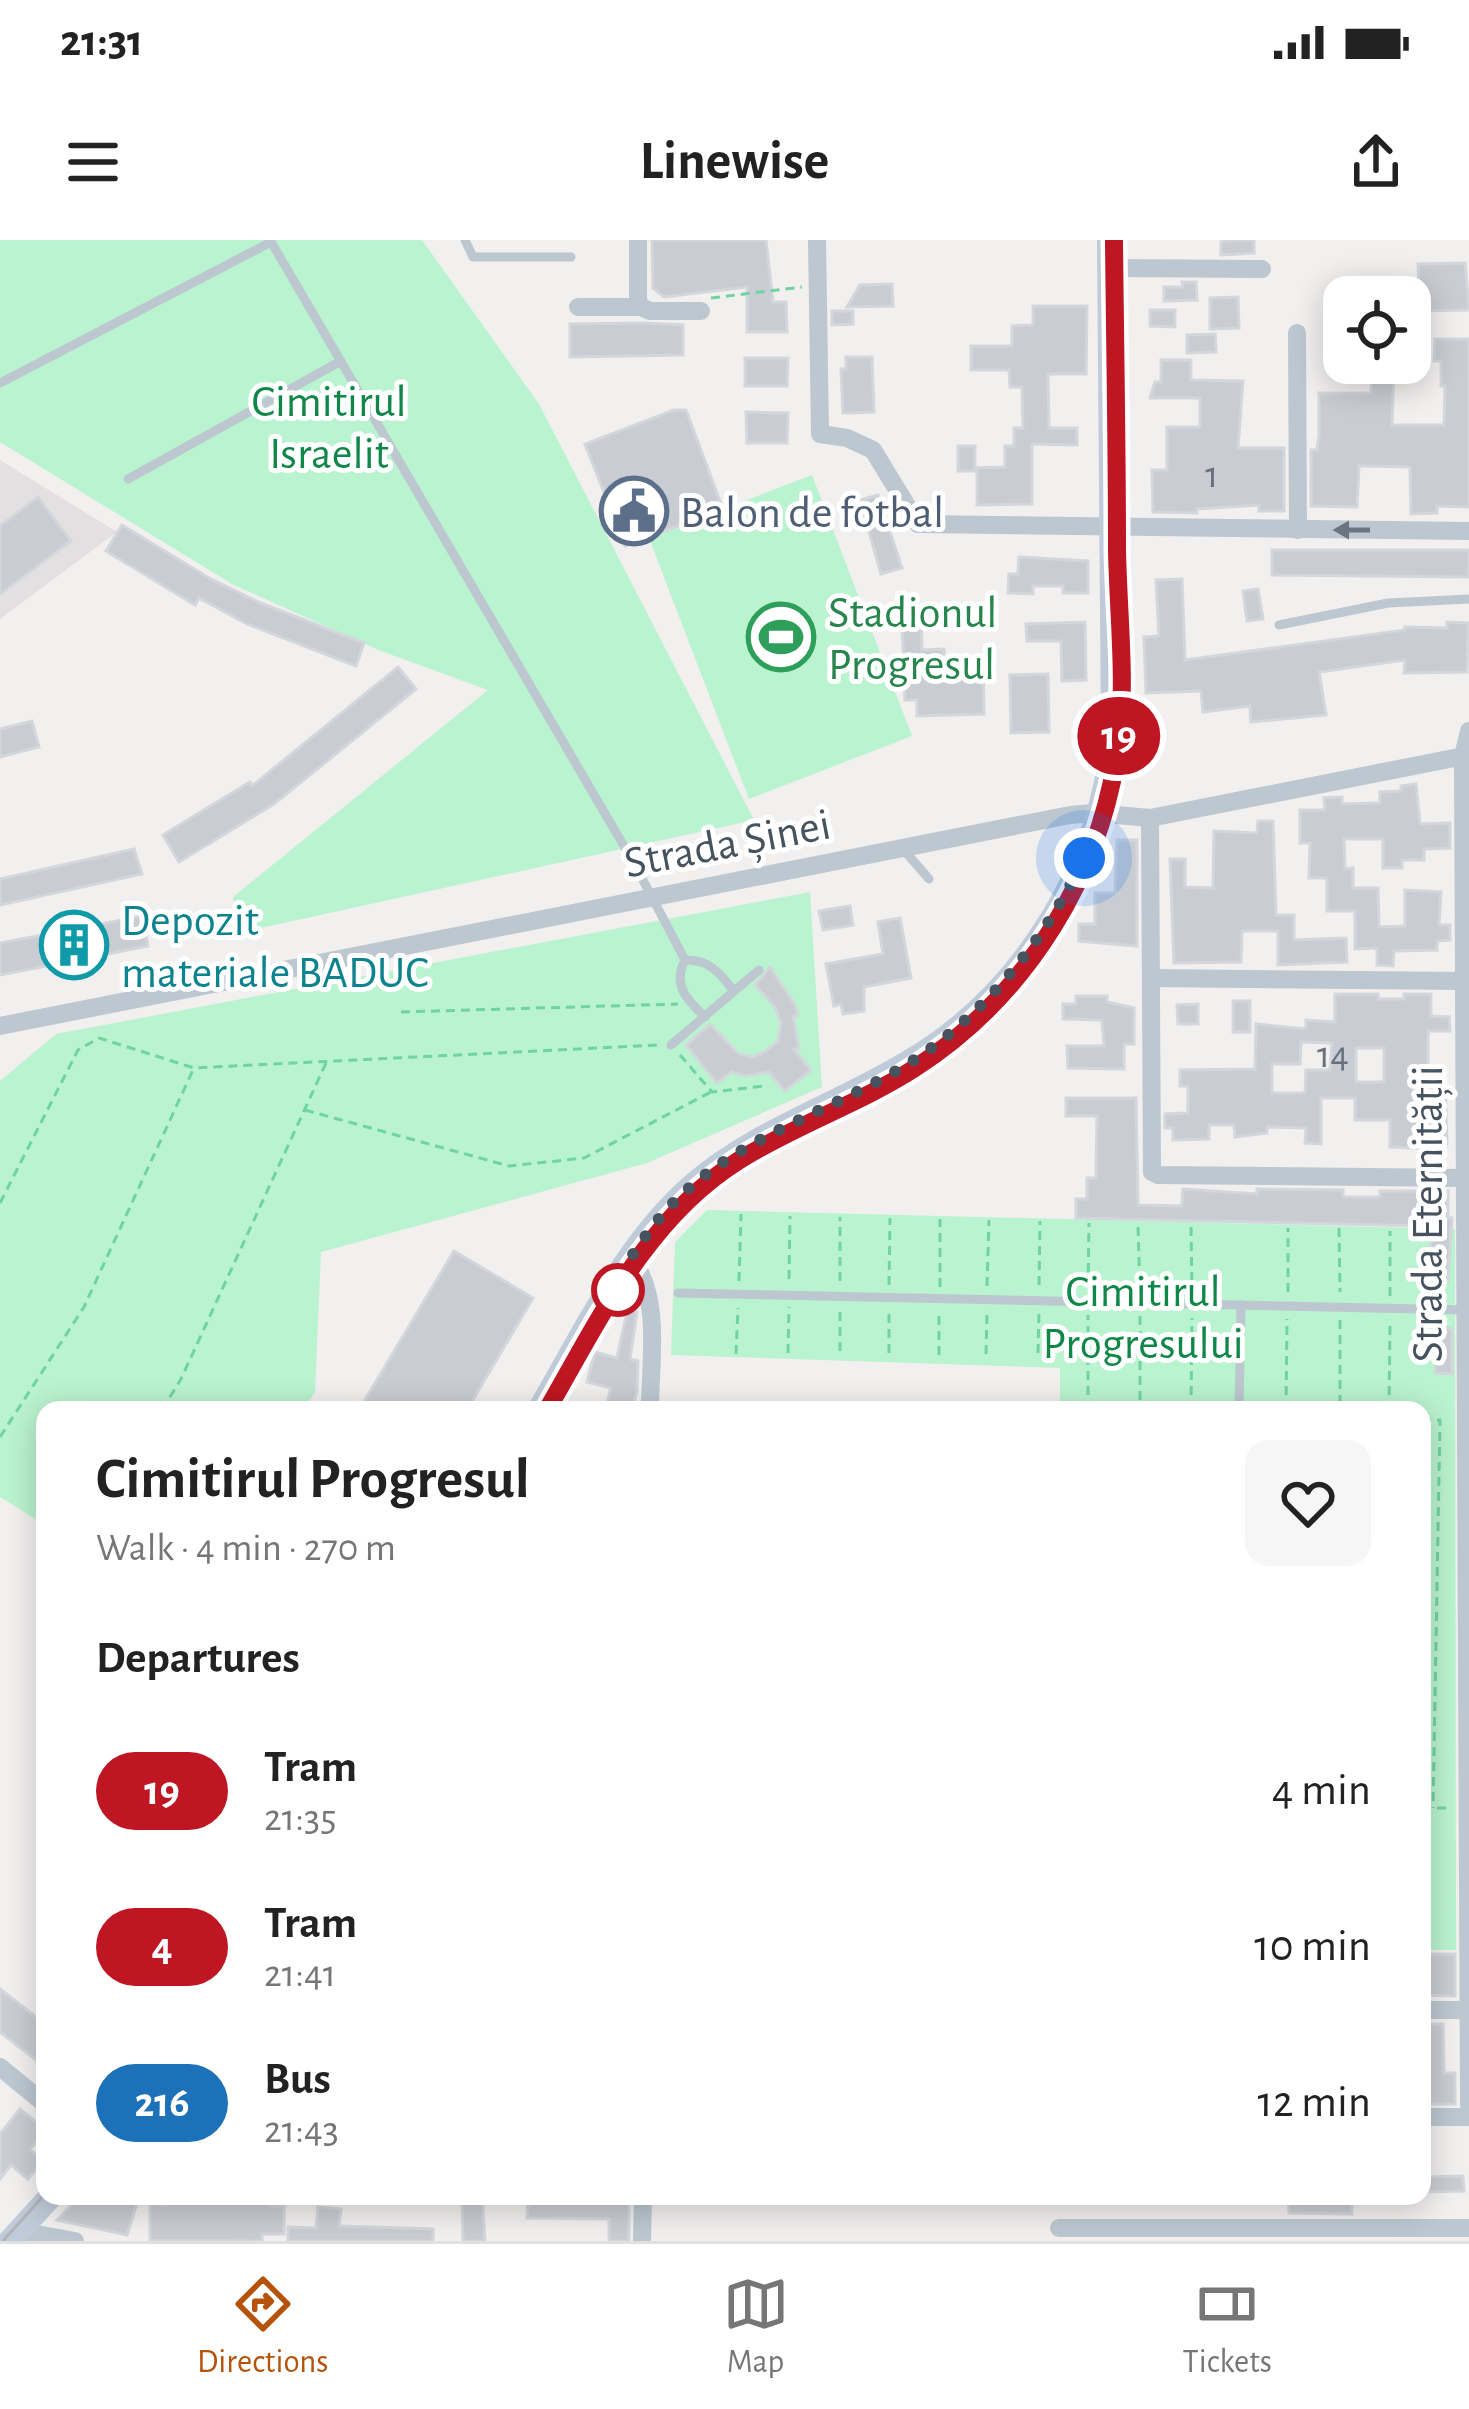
<!DOCTYPE html>
<meta charset="utf-8">
<style>
:root{--surface:#fff;--page:#f6f6f6;--text:#222;--muted:#767676;--line:#e0e0e0;--accent:#b45309}
body{margin:0;font-family:"Alegreya Sans",sans-serif;background:var(--page);color:var(--text);height:100vh;display:flex;flex-direction:column;font-size:45px;white-space:nowrap}
*{box-sizing:border-box;margin:0}
p{font-size:39px;color:var(--muted)}
.icon{flex:none;width:66px;height:66px;fill:none;stroke:currentColor;stroke-width:2;stroke-linecap:round;stroke-linejoin:round}
.map{position:relative;flex:1;overflow:hidden}
.details{position:absolute;left:36px;top:1161px;width:1395px;height:804px;display:flex;flex-direction:column;background:var(--surface);border-radius:24px;box-shadow:0 6px 30px #0003}
.details>*{flex:none}
.badge{padding:0 24px;border-radius:39px;font-size:42px;line-height:78px}
.fabs{position:absolute;left:1323px;top:36px;display:grid;gap:24px}
.fabs a{display:grid;place-items:center;width:108px;height:108px;border-radius:24px;background:var(--surface);box-shadow:0 6px 30px #0003;font-size:60px}
.you{position:absolute;width:60px;height:60px;margin:-30px;border:9px solid #fff;border-radius:50%;background:#1a73e8;box-shadow:0 0 0 18px #1a73e833}
.map>.badge{position:absolute;translate:-50% -50%;box-shadow:0 0 0 6px #fff}
h2{padding:0 60px;font-size:45px;line-height:108px}
.round{display:grid;place-items:center;flex:none;width:126px;height:126px;border-radius:24px;background:var(--page)}
.summary{display:flex;align-items:center;justify-content:space-between;height:204px;padding:0 60px}
h1{font-size:57px;font-weight:700;line-height:90px}
ul{padding:0;list-style:none}
li{display:flex;align-items:center;gap:36px;height:156px;padding:0 60px}
li div{flex:1}
li b{display:block;font-size:45px}
li em{font-style:normal}
li .badge{min-width:132px;font-weight:700;text-align:center}
.status{display:flex;justify-content:space-between;align-items:center;height:84px;padding:0 60px;background:var(--surface);direction:ltr}
.status svg{height:33px;fill:currentColor}
header{display:flex;justify-content:space-between;align-items:center;height:156px;padding:0 60px;background:var(--surface);font-size:54px;font-weight:700}
.dock{display:flex;justify-content:space-around;align-items:center;height:168px;border-top:3px solid var(--line);background:var(--surface);font-size:33px;color:var(--muted)}
.dock a{display:grid;justify-items:center;gap:6px}
.dock .active{color:var(--accent)}
.map>svg:first-child{display:block}
</style>
<div class="status"><b>21:31</b><svg viewBox="0 0 49 12"><path d="M0 12V9h3v3zM5 12V6h3v6zM10 12V3h3v9zM15 12V0h3v12zM26 1h20v11H26zM47 4h2v5h-2z"/></svg></div>
<header><svg class="icon" aria-label="menu" viewBox="0 0 24 24"><path d="M4 6h16M4 12h16M4 18h16"/></svg>Linewise<svg class="icon" aria-label="share" viewBox="0 0 24 24"><path d="M12 15V3M7 8l5-5 5 5M5 13v7h14v-7"/></svg></header>
<div class="map">
<svg width="1469" height="2001" viewBox="0 0 1469 2001">
<rect width="100%" height="100%" fill="#f2efef"/>
<path fill="#e3e0e1" d="M0,220L117,292L0,379Z"/>
<g fill="#baf3cf">
<path d="M0,0H422L539,164L754,580L243,692L233,657L488,450L381,411L232,344L0,202Z"/>
<path d="M812,235L912,496L749,559L649,298Z"/>
<path d="M810,652L822,847L647,923L321,1012L315,1152L303,1170H45V1285L0,1257V841L56,794Z"/>
<path d="M707,970L1455,989L1456,1710H1422V1170H1060V1128L671,1115L675,1002Z"/>
</g>
<g fill="#c9ccd2" stroke="#d3d6db" stroke-width="3" fill-rule="evenodd">
<path d="M652,0H766L773,62H786L787,92H747V47L664,57L653,48Z"/>
<path d="M1233,0H1254V13L1221,15V2Z"/>
<path d="M1465,23L1469,70L1414,71V55H1419L1418,24Z"/>
<path d="M1182,42H1196L1197,60L1164,61V47H1183Z"/>
<path d="M892,44L893,66L847,67L860,45Z"/>
<path d="M1238,57L1239,88L1210,89V58Z"/>
<path d="M1033,66H1087L1086,134H1048L1049,188H1077V205L1032,204V264L977,265V228L1005,227V206H1014V188H1023L1022,147H1010L1009,130H971V106H1012V86L1033,85Z"/>
<path d="M1150,70H1175V87L1150,86Z"/>
<path d="M832,71H853V84L832,85Z"/>
<path d="M643,83L683,85V115L570,117V84Z"/>
<rect x="1328" y="88" width="16" height="20"/>
<path d="M1215,94L1216,112L1187,113V95Z"/>
<path d="M1435,99H1469V267L1437,266V273L1411,274L1410,227L1367,226H1359L1357,267L1311,266V210H1317L1319,196V153H1371L1372,123H1394L1392,185H1444L1445,146H1441V121H1434Z"/>
<path d="M846,117H872L874,172L843,173L841,129H846Z"/>
<path d="M745,118H788L787,146H745Z"/>
<path d="M1161,120H1191V140L1243,141L1238,208H1284V271H1259V265L1197,269V273L1153,272L1152,230H1167V187H1200V158H1150L1155,142H1161Z"/>
<path d="M674,170H686L723,269L625,306L585,204Z"/>
<path d="M746,172L788,173L787,203H747Z"/>
<rect x="958" y="206" width="17" height="25"/>
<path d="M878,255L902,328L881,334L860,260Z"/>
<path d="M38,257L71,301L0,354V286Z"/>
<path d="M122,285L209,338L258,362L364,403L356,426L247,384L199,358L195,365L106,311Z"/>
<path d="M1272,310H1469V337L1272,335Z"/>
<path d="M1019,317L1088,321V353H1063V346H1033V354L1008,353L1009,334H1018Z"/>
<path d="M1182,339L1185,420L1405,390V387L1447,388V382L1468,383L1467,432L1404,433L1405,420L1319,432L1326,475L1251,482L1250,466L1203,472L1201,451L1146,453L1144,397L1159,396L1156,340Z"/>
<path d="M1258,349L1263,379L1247,381L1243,351Z"/>
<path d="M921,380L922,410L944,409V429L983,428L984,474L917,476V460H905L902,381Z"/>
<path d="M1085,382L1086,440L1062,441L1061,401H1027L1026,384Z"/>
<path d="M398,427L416,449L274,564L179,622L163,595L250,542L252,546Z"/>
<path d="M1048,434L1049,492L1011,493L1010,435Z"/>
<path d="M32,481L39,507L0,517V489Z"/>
<path d="M1416,544L1420,584L1450,583V608L1424,609V620H1402V628H1383V599H1344L1345,629L1353,628V648H1378L1379,687L1405,686V650L1441,652L1439,685H1450V700L1437,701V710L1394,711L1393,726L1377,725V708L1355,709V671H1327V638H1309L1310,603H1300V570H1325L1324,558L1342,557V564L1380,563V552L1401,551V546Z"/>
<path d="M1258,581H1273L1276,675H1294V700L1346,698L1347,722L1278,725V691H1242L1241,722L1174,723L1170,619H1185V647L1213,648L1214,591L1257,593Z"/>
<path d="M1117,600H1137V706L1079,701V684H1095V653H1115Z"/>
<path d="M134,609L142,634L0,665V639Z"/>
<path d="M850,666L853,685L823,690L819,671Z"/>
<path d="M143,676L148,706L0,735V703Z"/>
<path d="M900,678L911,738L864,747V771L843,774L841,764L834,766L826,724L883,714L878,682Z"/>
<path d="M770,727L795,765L798,775L793,777L799,808L794,809L811,830L785,851L769,832L746,836L731,832L717,843L686,805L710,784L739,814L754,817L766,811L778,801L781,783L775,767L755,745Z"/>
<path d="M1335,754H1378V759H1404V754H1431V776L1449,777L1450,791H1428V841H1445L1447,904L1436,905V909L1390,907V880H1355V858H1321V904L1305,903L1306,888L1267,887V893L1235,897L1234,885H1209V899L1173,900V888H1165V874L1188,873V846H1180V830L1255,829L1256,784L1306,789V780L1335,782ZM1301,802L1332,803L1330,830H1306L1305,853H1272V824H1300ZM1356,808H1384V842H1356Z"/>
<path d="M1076,756H1107V762L1134,768V804H1124V829L1068,828L1067,806H1104L1102,780L1063,779V764H1076Z"/>
<rect x="1233" y="761" width="17" height="31"/>
<path d="M1198,764V784H1178L1177,765Z"/>
<path d="M1066,858H1136L1138,965L1182,966L1183,949L1257,954V949L1343,950V957H1380V951H1448V978H1452L1448,1041H1433L1430,986L1076,978V959H1087V938H1096L1097,876H1066Z"/>
<path d="M454,1011L533,1058L467,1170H359Z"/>
<path d="M628,1067L637,1072L630,1119L638,1121L637,1151L632,1170H605L611,1148L587,1142L595,1112L617,1118Z"/>
<path d="M1442,1086L1452,1089V1134L1436,1133L1433,1102Z"/>
<path d="M1422,1714H1455V1756L1422,1755Z"/>
<path d="M0,1749L45,1784V1827L0,1792Z"/>
<path d="M1422,1784H1443L1444,1833H1455V1864H1422Z"/>
<path d="M20,1869L45,1889L30,1910L43,1920L28,1939L11,1925L0,1939V1894Z"/>
<path d="M1463,1936L1464,1951L1422,1952V1937Z"/>
<path d="M134,1956L132,1963H137L127,1995L57,1980L79,1957Z"/>
<path d="M167,1956H270V1966H284V1994H262V2001L150,2000V1964L167,1965Z"/>
<path d="M462,1956H482L485,2001H463Z"/>
<path d="M528,1956H629V2001H609V1979L527,1978Z"/>
<path d="M1288,1956H1352V1974L1289,1973Z"/>
<path d="M318,1967L341,1969L339,1986L433,1989V2001H288V1987L316,1988Z"/>
</g>
<g fill="none" stroke-linecap="round" stroke-linejoin="round">
<g stroke="#70d4a0" stroke-width="3" stroke-dasharray="9 6" stroke-linecap="butt">
<path d="M711,58L802,47"/>
<path d="M401,772L678,764"/>
<path d="M680,815L712,852L763,846"/>
<path d="M305,870L509,926L584,918L711,852"/>
<path d="M0,963L78,810L99,798L194,828L657,805"/>
<path d="M1138,987L1140,1048"/>
<path d="M1191,987L1192,1051"/>
<path d="M1339,988L1340,1052"/>
<path d="M789,1039L790,976"/>
<path d="M739,1041L741,974"/>
<path d="M840,1041V977"/>
<path d="M889,1045L890,978"/>
<path d="M1039,1045L1040,981"/>
<path d="M987,1046L989,980"/>
<path d="M940,1047V979"/>
<path d="M1088,1047L1089,983"/>
<path d="M1288,1052V988"/>
<path d="M1390,1056V991"/>
<path d="M1140,1076V1170"/>
<path d="M1340,1080V1170"/>
<path d="M840,1111V1069"/>
<path d="M788,1113L789,1067"/>
<path d="M889,1113V1073"/>
<path d="M1038,1113L1039,1072"/>
<path d="M736,1114L738,1068"/>
<path d="M986,1114L987,1074"/>
<path d="M939,1115V1075"/>
<path d="M162,1170L181,1139L326,823"/>
<path d="M1088,1170V1075"/>
<path d="M1191,1170L1192,1078"/>
<path d="M1286,1170L1287,1079"/>
<path d="M1389,1170L1390,1083"/>
<path d="M1422,1180H1440L1433,1568"/>
<path d="M0,1197L84,1067L193,830"/>
<path d="M1422,1284L1437,1285"/>
<path d="M1422,1377H1437"/>
<path d="M1422,1568H1452"/>
</g>
<g stroke="#bcc7d0" stroke-width="9">
<path d="M270,0L635,625L685,720C710,719 720,734 734,751"/>
<path d="M465,0L473,17H571"/>
<path d="M0,143L271,2"/>
<path d="M128,239L341,121"/>
<path d="M1279,385L1388,363L1469,359"/>
<path d="M903,609L929,639"/>
<path d="M685,720C672,745 687,760 705,777"/>
<path d="M671,805L759,730"/>
<path d="M678,1053L1465,1070"/>
<path d="M1239,1170L1241,1065"/>
</g>
<g stroke="#bcc7d0" stroke-width="18">
<path d="M638,0V60L641,67L650,71H701"/>
<path d="M817,0L820,194L847,198L873,210L918,284L1469,291"/>
<path d="M1109,28L1262,29"/>
<path d="M578,67H641"/>
<path d="M1297,93L1298,290"/>
<path d="M1469,491L1463,516L1469,1865"/>
<path d="M1150,578L1152,932L1158,935L1466,938"/>
<path d="M1151,738L1465,741"/>
<path d="M0,786L1070,575L1094,573L1150,578L1469,515"/>
<path d="M631,1017C662,1059 650,1120 650,1170"/>
<path d="M1422,1770H1469"/>
<path d="M0,1827L45,1864"/>
<path d="M1422,1877H1469"/>
<path d="M1059,1988H1469"/>
<path d="M20,1991L75,2001"/>
<path d="M642,2001L643,1956"/>
</g>
<g stroke="#bfcbd8" stroke-width="24">
<path d="M539,1170C584,1094 625,1004 693,945C756,891 837,865 907,823C1023,756 1101,627 1113,495L1109,0"/>
<path d="M10,2001L51,1956"/>
</g>
<g stroke="#b1b5ba" stroke-width="3">
<path d="M533,1170C578,1094 620,1005 687,946C746,894 823,868 892,829C1013,760 1099,631 1110,492L1105,0"/>
<path d="M3,2001L45,1954"/>
</g>
</g>
<defs><path id="oneway-solid" d="M-6-.8H1V-3.2L6.5 0L1 3.2V.8H-6Z" transform="scale(3)"/></defs>
<use fill="#697681" href="#oneway-solid" transform="translate(1352 290) rotate(-180)"/>
<g fill="none" stroke-linecap="round" stroke-linejoin="round">
<defs>
<path id="line" d="M547,1170C599,1080 647,978 738,921C795,885 859,864 915,828C1028,755 1103,633 1119,499C1126,438 1118,371 1117,309C1117,206 1115,103 1114,0"/>
</defs>
<use href="#line" stroke="#fff" stroke-width="27"/>
<use href="#line" stroke="#be1622" stroke-width="18"/>
<path stroke="#46535f" stroke-width="12" stroke-dasharray="0 21.6" d="M618,1050L606,1057C627,1023 647,989 676,960C743,894 836,870 914,820C989,770 1046,698 1084,618"/>
</g>
<defs>
<symbol id="civic-ring" viewBox="-11 -11 22 22"><circle r="9.5" fill="#fff" stroke="#5c6f8a" stroke-width="1.5"/><path d="M-.6-6.5H3V-4.5H.6V-3L4-1V1h2V6H-6V1h2V-1L-.6-3ZM-1.2 2.5V6h2.4V2.5Z" fill="#5c6f8a"/></symbol>
<symbol id="stadium-ring" viewBox="-11 -11 22 22"><circle r="9.5" fill="#fff" stroke="#2e9e5b" stroke-width="1.5"/><path d="M0-5a6.5 5 0 1 0 0 10a6.5 5 0 1 0 0-10ZM-3.5-1.8h7v3.6h-7Z" fill="#2e9e5b"/></symbol>
<symbol id="building-ring" viewBox="-11 -11 22 22"><circle r="9.5" fill="#fff" stroke="#0f9aa8" stroke-width="1.5"/><path d="M-4-6H4V6H1V3H-1V6H-4ZM-2.5-4.3h1.7v1.8h-1.7ZM.8-4.3h1.7v1.8H.8ZM-2.5-1h1.7V.8h-1.7ZM.8-1h1.7V.8H.8Z" fill="#0f9aa8"/></symbol>
</defs>
<g fill-rule="evenodd">
<use href="#civic-ring" x="596" y="233" width="76" height="76"/>
<use href="#stadium-ring" x="743" y="359" width="76" height="76"/>
<use href="#building-ring" x="36" y="667" width="76" height="76"/>
</g>
<circle fill="#fff" stroke="#be1622" stroke-width="6" cx="618" cy="1050" r="24"/>
<g text-anchor="middle" stroke-width="10" stroke-linejoin="round" paint-order="stroke">
<g font-size="39" fill="#67717c">
<text x="1212" y="247">1</text>
<text x="1333" y="827">14</text>
</g>
<g font-size="45" fill="#0f8748" stroke="#fff">
<text x="329" y="176">Cimitirul<tspan x="329" dy="52">Israelit</tspan></text>
<text x="1143" y="1066">Cimitirul<tspan x="1143" dy="52">Progresului</tspan></text>
</g>
<g font-size="45" fill="#4e5e75" stroke="#fff" text-anchor="start">
<text x="680" y="287">Balon de fotbal</text>
</g>
<g font-size="45" fill="#27864d" stroke="#fff" text-anchor="start">
<text x="828" y="387">Stadionul<tspan x="828" dy="52">Progresul</tspan></text>
</g>
<g font-size="45" fill="#46535f" stroke="#fff">
<text transform="translate(727 602) rotate(-11)" y="16">Strada Șinei</text>
<text transform="translate(1426 974) rotate(-90)" y="16">Strada Eternității</text>
</g>
<g font-size="45" fill="#0d838f" stroke="#fff" text-anchor="start">
<text x="121" y="695">Depozit<tspan x="121" dy="52">materiale BADUC</tspan></text>
</g>
</g>
</svg>
<div class="fabs">
<a><svg class="icon" aria-label="locate" viewBox="0 0 24 24"><circle cx="12" cy="12" r="6"/><path d="M12 2v4M12 18v4M2 12h4M18 12h4"/></svg></a>
</div>
<div class="you" style="left:1084px;top:618px"></div>
<b class="badge" style="left:1119px;top:496px;background:#be1622;color:#fff">19</b>
<section class="details">
<div class="summary"><div><h1>Cimitirul Progresul</h1><p>Walk · 4 min · 270 m</p></div><a class="round"><svg class="icon" aria-label="heart" viewBox="0 0 24 24"><path d="M12 20l-8-8c-3-5 5-10 8-4 3-6 11-1 8 4z"/></svg></a></div>
<h2>Departures</h2>
<ul>
<li><span class="badge" style="background:#be1622;color:#fff">19</span><div><b>Tram</b><p>21:35</p></div><em>4 min</em></li>
<li><span class="badge" style="background:#be1622;color:#fff">4</span><div><b>Tram</b><p>21:41</p></div><em>10 min</em></li>
<li><span class="badge" style="background:#1d71b8;color:#fff">216</span><div><b>Bus</b><p>21:43</p></div><em>12 min</em></li>
</ul>
</section>
</div>
<nav class="dock">
<a class="active"><svg class="icon" aria-label="directions" viewBox="0 0 24 24"><path d="M12 3l9 9-9 9-9-9zM9 14v-3h6M13 9l2 2-2 2"/></svg>Directions</a>
<a><svg class="icon" aria-label="map" viewBox="0 0 24 24"><path d="M3 6l6-2 6 2 6-2v14l-6 2-6-2-6 2zM9 4v14M15 6v14"/></svg>Map</a>
<a><svg class="icon" aria-label="tickets" viewBox="0 0 24 24"><path d="M3 7h18v10H3zM15 7v10"/></svg>Tickets</a>
</nav>
